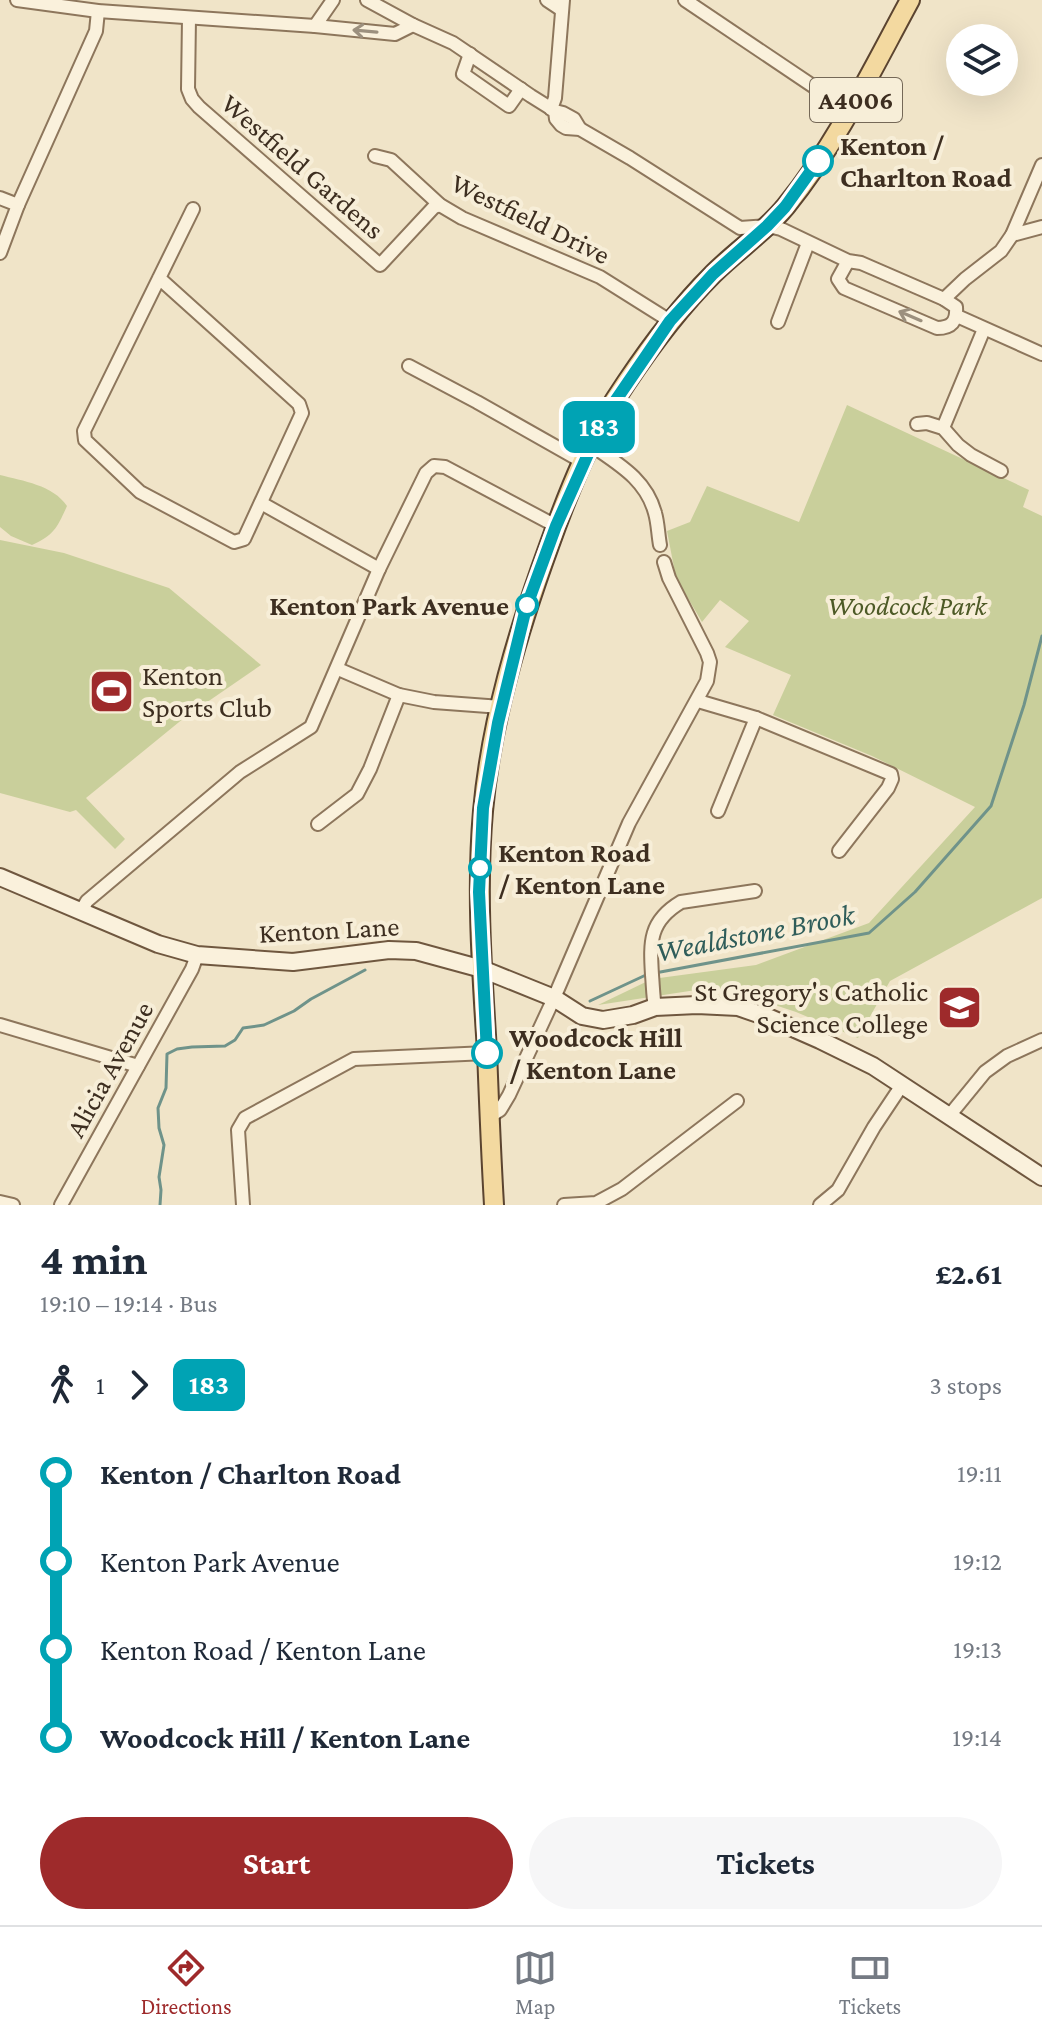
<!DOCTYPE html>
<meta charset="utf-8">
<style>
:root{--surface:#fff;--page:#f6f6f7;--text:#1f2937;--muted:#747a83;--line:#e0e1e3;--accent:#9e2a2b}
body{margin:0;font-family:"Crimson Pro",serif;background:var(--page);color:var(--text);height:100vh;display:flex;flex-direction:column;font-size:30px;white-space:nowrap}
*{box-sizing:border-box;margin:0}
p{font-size:26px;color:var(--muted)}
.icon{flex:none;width:44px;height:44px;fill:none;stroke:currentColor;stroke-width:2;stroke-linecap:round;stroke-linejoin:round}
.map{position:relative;height:1205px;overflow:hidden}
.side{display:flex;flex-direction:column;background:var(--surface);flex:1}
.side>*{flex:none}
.badge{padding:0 16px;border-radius:12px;font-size:28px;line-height:52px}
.buttons{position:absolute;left:946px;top:24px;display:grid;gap:16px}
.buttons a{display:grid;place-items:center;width:72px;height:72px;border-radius:50%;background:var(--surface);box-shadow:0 8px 32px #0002;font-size:40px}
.map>.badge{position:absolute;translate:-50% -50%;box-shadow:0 0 0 4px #fff}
.legs{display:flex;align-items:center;gap:12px;height:88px;padding:0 40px;font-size:26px}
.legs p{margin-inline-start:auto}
.head{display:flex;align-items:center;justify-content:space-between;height:136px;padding:0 40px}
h1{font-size:44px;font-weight:700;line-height:60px}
.cta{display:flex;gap:16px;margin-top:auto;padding:16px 40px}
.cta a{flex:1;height:92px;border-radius:48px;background:var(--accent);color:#fff;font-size:32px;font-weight:700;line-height:92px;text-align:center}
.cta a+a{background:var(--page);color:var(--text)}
ul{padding:0 40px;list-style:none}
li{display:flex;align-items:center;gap:28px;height:88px;font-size:30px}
li i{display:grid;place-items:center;width:12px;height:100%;margin:0 10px;background:currentColor}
li i::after{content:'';width:20px;height:20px;margin:-10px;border:6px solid;border-radius:50%;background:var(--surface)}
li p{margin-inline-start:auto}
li:first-child i{background:linear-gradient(#0000 50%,currentColor 0)}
li:last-child i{background:linear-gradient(currentColor 50%,#0000 0)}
.menu{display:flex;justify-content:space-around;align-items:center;height:112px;border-top:2px solid var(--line);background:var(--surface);font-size:22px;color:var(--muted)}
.menu a{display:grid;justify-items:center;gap:4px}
.menu .selected{color:var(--accent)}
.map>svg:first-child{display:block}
</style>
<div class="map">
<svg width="1042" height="1205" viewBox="0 0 1042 1205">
<rect width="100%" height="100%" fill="#f0e4c8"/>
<g fill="#c9cf9b">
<path d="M847,405L1029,490L1023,507L1042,516V898L890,981L858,1038L796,1012L738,993L696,990L598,1005L652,979L756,965L869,923L975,807L872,756L773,715L791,675L725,647L749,621L720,600L702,622L676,578L667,531L690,522L707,486L799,522Z"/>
<path d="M0,475C23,481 53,485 67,506C57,528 54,535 32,545L11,536L0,527Z"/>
<path d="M0,540L64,553L169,588L261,665L184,718L86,798L125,839L115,849L76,810L70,812L0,793Z"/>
</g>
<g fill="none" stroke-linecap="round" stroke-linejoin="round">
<g stroke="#6f938a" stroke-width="3">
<path d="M655,973L869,933L915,892L991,806L1024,705L1042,636"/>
<path d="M590,1001L648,974"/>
<path d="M160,1205L161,1190L159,1177L164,1145L159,1128L158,1108L166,1088L167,1054L177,1049L192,1047L225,1046L235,1040L243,1028L264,1025L294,1011L311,999L365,970"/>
</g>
<defs>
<g id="street">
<path d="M17,0L98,11L315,26L395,34L413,25"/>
<path d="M367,0L413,25L453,43L531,96L555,111L563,113L574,119L580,129"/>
<path d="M547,0L562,10"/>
<path d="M685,0L850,111"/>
<path d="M189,18L188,89L192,99L199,107L380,265L434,207L440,205"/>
<path d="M315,26L333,0"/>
<path d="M470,54L463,74L509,106L521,89"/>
<path d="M551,109L555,98L563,0"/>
<path d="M555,111L556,119L561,125L566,128L580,129L630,158L740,228L767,226L781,229L848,261L861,263L944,299L956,307C957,321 952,328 937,328L844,288L838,279L848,261"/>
<path d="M375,156L391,160L440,205L462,218L600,277L670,321"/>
<path d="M0,198L18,205"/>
<path d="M1012,235L1042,227"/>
<path d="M0,253L18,205L96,31L98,11"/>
<path d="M159,278L299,404L302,413L244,539L234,542L140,492L85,440L84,431L193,209"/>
<path d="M944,299L965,279L1001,251L1012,235L1042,165"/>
<path d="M957,316L1042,354"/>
<path d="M778,322L808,243"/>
<path d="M409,366L477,402L583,462"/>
<path d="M917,424L927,423L943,428L958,445L971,455L1001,471"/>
<path d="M943,428L984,329"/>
<path d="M591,445C618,464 646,479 655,513C658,523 658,534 660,545"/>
<path d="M261,503L379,569"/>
<path d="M338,669L399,695L434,702L501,707"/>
<path d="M698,701L756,718L891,774L892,779L888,788L839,851"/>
<path d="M718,811L756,718"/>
<path d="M318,824L357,794L370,769L399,695"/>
<path d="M81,911L87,901L240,772L311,727L379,569L426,473L434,466L445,467L556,526"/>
<path d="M655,1007C653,996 653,986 652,975C650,942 649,921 681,902L755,891"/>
<path d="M0,1025L138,1066"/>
<path d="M949,1116L985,1072L1007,1056L1042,1040"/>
<path d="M489,1117L500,1110L509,1095L554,998L629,823L707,681L710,662L707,653L669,578L664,562"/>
<path d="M0,1202L13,1205"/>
<path d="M61,1205L192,969L197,955"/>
<path d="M243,1205L238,1130L245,1118L354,1059L487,1053"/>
<path d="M564,1205L596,1203L622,1189L737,1101"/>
<path d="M820,1205L838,1190L874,1127L902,1085"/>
</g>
<path id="secondary" d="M0,877L158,944L197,955L293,962L389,950L416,951L482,969L554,998L582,1016L603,1020L633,1015L655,1007L697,1005L738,1007L770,1018L820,1040L873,1066L1042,1177"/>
<path id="primary" d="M494,1205C491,1154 489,1103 487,1051C482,971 476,891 483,811C491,721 518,631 549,546C569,490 592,432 626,383C652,344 680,307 713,274C737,250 765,232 786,206C837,143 872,70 910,0"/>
</defs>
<use href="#street" stroke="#8d765c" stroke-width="16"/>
<use href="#secondary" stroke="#6f573f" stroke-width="20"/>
<use href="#primary" stroke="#5b4430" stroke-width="22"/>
<use href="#street" stroke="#faf1dc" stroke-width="12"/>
<use href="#secondary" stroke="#faf1dc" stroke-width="16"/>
<use href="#primary" stroke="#f3d9a0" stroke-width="18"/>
</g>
<defs><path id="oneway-shaft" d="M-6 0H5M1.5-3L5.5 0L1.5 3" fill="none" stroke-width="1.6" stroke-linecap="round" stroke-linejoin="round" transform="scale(2)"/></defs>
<g stroke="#9c907e">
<use href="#oneway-shaft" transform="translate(365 31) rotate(-175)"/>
<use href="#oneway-shaft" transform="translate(910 316) rotate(-157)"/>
</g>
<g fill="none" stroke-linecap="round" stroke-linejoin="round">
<defs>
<path id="line-1" d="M487,1053L479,892L483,808L498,723L526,608L556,526L605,416L670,321L713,274L767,226L785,207L818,161"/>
</defs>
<use href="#line-1" stroke="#fff" stroke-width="18"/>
<use href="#line-1" stroke="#00a3b4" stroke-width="12"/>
</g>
<defs>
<symbol id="stadium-square" viewBox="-11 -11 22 22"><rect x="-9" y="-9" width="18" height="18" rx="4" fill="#9e2a2b" stroke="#f7eed8"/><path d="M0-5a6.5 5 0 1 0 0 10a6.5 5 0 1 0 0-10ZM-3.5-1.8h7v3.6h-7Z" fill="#fff"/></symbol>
<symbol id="school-square" viewBox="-11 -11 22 22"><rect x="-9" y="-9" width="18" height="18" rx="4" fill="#9e2a2b" stroke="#f7eed8"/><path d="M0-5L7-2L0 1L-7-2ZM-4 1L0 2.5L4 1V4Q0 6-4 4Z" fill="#fff"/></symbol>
</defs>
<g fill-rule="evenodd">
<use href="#stadium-square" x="86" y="666" width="51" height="51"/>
<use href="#school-square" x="934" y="982" width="51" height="51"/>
</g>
<g fill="#fff" stroke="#00a3b4" stroke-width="4">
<circle cx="818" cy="161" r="14"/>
<circle cx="527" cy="605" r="10"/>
<circle cx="480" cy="868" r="10"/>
<circle cx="487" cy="1053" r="14"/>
</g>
<g text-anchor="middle" stroke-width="8" stroke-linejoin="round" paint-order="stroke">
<rect fill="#f7eed8" stroke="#756857" stroke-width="2" x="810" y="78" width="92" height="44" rx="6"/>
<g font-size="26" font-weight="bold" fill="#3d2e20">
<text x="856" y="109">A4006</text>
</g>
<g font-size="28" font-weight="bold" fill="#3d2e20" stroke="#f7eed8" text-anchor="start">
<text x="840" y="155">Kenton /<tspan x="840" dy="32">Charlton Road</tspan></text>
<text x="509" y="615" text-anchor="end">Kenton Park Avenue</text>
<text x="498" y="862">Kenton Road<tspan x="498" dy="32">/ Kenton Lane</tspan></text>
<text x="509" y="1047">Woodcock Hill<tspan x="509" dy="32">/ Kenton Lane</tspan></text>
</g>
<g font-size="28" fill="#3d2e20" stroke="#f7eed8">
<text transform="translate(303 166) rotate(41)" y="10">Westfield Gardens</text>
<text transform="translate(531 218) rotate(26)" y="10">Westfield Drive</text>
<text transform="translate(329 929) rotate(-3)" y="10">Kenton Lane</text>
<text transform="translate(109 1069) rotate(-61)" y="10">Alicia Avenue</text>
</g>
<g font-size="28" font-style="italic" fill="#4d5a26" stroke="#f7eed8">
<text x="907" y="615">Woodcock Park</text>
</g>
<g font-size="28" fill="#3d2e20" stroke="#f7eed8" text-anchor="start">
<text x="142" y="685">Kenton<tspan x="142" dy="32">Sports Club</tspan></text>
<text x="928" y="1001" text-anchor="end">St Gregory's Catholic<tspan x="928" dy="32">Science College</tspan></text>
</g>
<g font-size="30" font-style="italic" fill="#2f5d5a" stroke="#f7eed8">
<text transform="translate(755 933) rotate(-11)" y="10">Wealdstone Brook</text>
</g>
</g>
</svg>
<div class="buttons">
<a><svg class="icon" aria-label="layers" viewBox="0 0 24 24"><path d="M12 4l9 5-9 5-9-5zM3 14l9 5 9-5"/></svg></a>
</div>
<b class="badge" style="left:599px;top:427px;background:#00a3b4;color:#fff">183</b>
</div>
<section class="side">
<div class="head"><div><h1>4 min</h1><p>19:10 – 19:14 · Bus</p></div><b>£2.61</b></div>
<div class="legs"><svg class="icon" aria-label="walk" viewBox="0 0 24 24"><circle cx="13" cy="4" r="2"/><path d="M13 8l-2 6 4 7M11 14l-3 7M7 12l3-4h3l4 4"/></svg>1<svg class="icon" aria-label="forward" viewBox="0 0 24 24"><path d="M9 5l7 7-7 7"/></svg><b class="badge" style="background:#00a3b4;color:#fff">183</b><p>3 stops</p></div>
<ul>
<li><i style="color:#00a3b4"></i><b>Kenton / Charlton Road</b><p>19:11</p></li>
<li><i style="color:#00a3b4"></i><span>Kenton Park Avenue</span><p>19:12</p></li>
<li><i style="color:#00a3b4"></i><span>Kenton Road / Kenton Lane</span><p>19:13</p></li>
<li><i style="color:#00a3b4"></i><b>Woodcock Hill / Kenton Lane</b><p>19:14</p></li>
</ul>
<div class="cta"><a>Start</a><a>Tickets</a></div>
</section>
<nav class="menu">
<a class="selected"><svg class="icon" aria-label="directions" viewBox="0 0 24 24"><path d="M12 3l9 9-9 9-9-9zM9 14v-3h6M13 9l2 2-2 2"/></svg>Directions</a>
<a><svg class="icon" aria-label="map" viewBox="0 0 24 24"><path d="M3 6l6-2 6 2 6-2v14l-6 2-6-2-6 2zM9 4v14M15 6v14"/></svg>Map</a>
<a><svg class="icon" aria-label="tickets" viewBox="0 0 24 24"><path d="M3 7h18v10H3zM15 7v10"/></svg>Tickets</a>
</nav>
